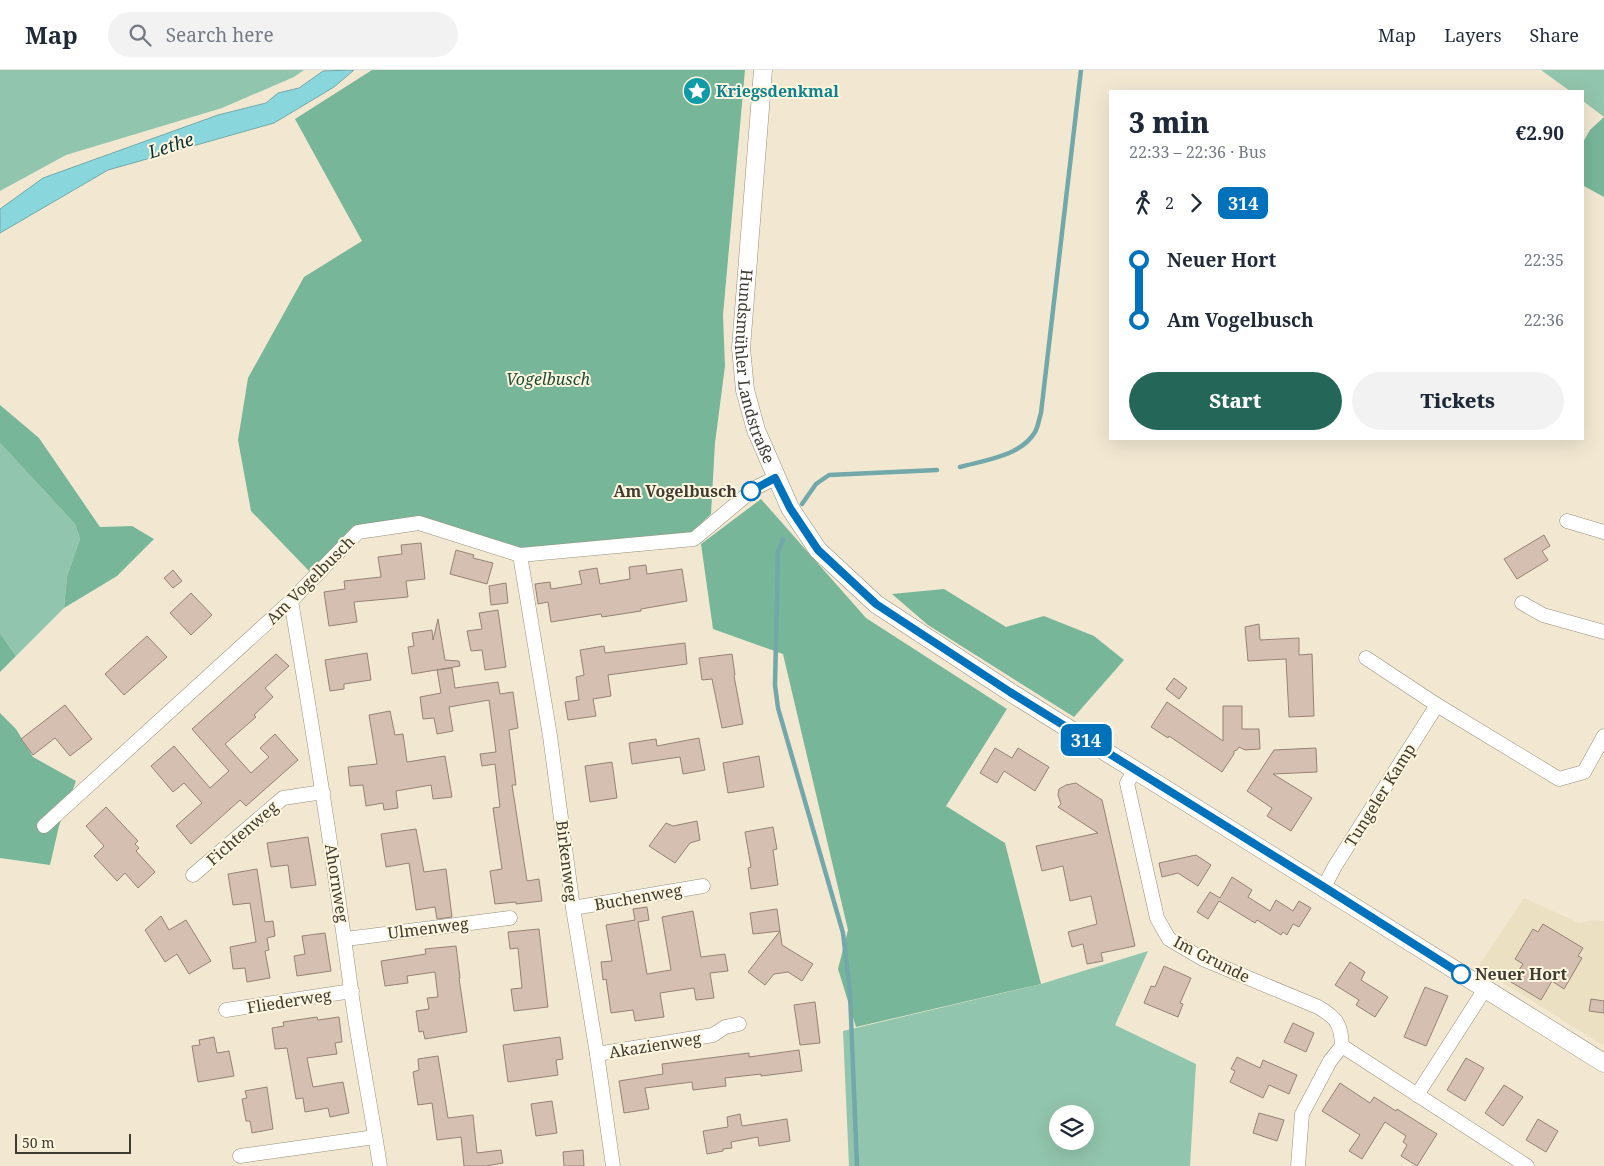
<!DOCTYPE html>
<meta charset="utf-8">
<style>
:root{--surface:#fff;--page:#f2f2f3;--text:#1f2937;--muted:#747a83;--line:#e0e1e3;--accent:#246758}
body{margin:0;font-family:"Noto Serif",serif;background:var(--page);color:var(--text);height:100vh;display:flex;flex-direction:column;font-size:19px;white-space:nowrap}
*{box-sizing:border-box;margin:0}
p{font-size:16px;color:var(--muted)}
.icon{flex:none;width:28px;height:28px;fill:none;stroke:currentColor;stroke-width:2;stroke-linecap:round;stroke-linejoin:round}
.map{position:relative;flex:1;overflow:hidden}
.drawer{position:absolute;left:1109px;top:20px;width:475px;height:350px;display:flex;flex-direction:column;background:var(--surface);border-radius:0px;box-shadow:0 5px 20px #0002}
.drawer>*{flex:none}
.badge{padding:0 10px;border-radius:8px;font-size:18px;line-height:32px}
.controls{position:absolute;left:1049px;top:1035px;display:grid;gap:10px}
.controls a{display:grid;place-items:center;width:45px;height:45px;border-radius:50%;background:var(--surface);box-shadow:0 5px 20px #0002;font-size:25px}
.scale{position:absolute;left:15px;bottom:12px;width:116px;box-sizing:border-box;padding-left:5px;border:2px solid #3e3b32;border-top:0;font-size:14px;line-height:18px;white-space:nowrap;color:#3e3b32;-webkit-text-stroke:4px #fff6df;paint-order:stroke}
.map>.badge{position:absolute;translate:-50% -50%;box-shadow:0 0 0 2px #fff}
.legs{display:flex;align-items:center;gap:8px;height:55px;padding:0 20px;font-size:16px}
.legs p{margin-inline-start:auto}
.overview{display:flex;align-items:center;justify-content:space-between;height:85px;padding:0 20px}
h1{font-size:28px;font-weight:800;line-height:38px}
.cta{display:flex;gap:10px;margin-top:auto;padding:10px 20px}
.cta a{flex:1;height:58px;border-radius:30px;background:var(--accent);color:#fff;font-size:20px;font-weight:800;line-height:58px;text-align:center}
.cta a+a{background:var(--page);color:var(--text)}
ul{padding:0 20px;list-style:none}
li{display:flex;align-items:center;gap:18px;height:60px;font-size:19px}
li i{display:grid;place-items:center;width:8px;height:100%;margin:0 6px;background:currentColor}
li i::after{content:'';width:12px;height:12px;margin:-6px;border:4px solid;border-radius:50%;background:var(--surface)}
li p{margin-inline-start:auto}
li:first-child i{background:linear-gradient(#0000 50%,currentColor 0)}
li:last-child i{background:linear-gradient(currentColor 50%,#0000 0)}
header{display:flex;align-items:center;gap:30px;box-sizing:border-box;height:70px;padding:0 25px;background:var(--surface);border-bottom:1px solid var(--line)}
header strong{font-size:24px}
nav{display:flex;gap:28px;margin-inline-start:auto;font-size:18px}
.search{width:350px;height:45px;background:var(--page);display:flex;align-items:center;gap:12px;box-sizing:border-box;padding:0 18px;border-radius:28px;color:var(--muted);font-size:19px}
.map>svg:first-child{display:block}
</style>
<header>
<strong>Map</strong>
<div class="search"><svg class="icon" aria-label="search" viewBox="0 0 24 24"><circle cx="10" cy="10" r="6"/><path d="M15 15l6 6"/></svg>Search here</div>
<nav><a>Map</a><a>Layers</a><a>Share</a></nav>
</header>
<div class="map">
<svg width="1604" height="1096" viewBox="0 0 1604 1096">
<rect width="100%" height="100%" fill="#f2e8d2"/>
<path fill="#ece0c2" d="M1524,828L1579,853L1594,850L1604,851V976L1478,897Z"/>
<g fill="#92c5ad" fill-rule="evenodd">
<path d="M0,0H304L294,7L222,38L66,85L0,121Z"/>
<path d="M1541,0H1604V47L1583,31L1582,21H1570Z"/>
<path d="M0,373L75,454L80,469L67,506L64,538L16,586L0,563Z"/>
<path d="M1148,881L1115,955L1196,994L1190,1096H849L843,961L1041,914ZM1058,1044H1085V1071H1058Z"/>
</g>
<g fill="#78b69a">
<path d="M372,0H745L723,245L725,296L715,373L711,444L691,463L528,484L420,449L359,457L310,502L251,441L238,370L248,308L304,207L362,171L295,49Z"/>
<path d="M1604,47V127L1582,115L1583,72L1590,60Z"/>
<path d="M0,335L39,368L100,457L132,456L154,469L117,506L64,538L67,506L80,469L75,454L0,373Z"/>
<path d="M761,429L866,548L1007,639L946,736L1005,773L1041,914L856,957L838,899L848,860L783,584L713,559L701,474Z"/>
<path d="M944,519L1006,557L1044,546L1094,566L1124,590L1074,647L928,555L892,524Z"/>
<path d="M0,563L16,586L0,602Z"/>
<path d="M0,643L16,659L33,687L76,711L59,756L50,795L0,788Z"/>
</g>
<path fill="#89d7dc" stroke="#72a8a9" d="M354,0L334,17L274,53L108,100L0,163V139L43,108L218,45L266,33L278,23L299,18L323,1Z"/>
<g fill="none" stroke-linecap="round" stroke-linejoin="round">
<g stroke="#72a8a9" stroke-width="4.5">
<path d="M960,397C985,390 1021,386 1035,362C1038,357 1039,349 1041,343L1081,0"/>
<path d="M802,434L816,414L829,405L937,400"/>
<path d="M783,469L778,482L775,615L778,638L843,863L850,922L857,1096"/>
</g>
</g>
<g fill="#d5bfb1" stroke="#968275">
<path d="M1544,465L1550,476L1542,481L1548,490L1517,509L1504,489Z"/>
<path d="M421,473L425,509L406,511L408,527L354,532L357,552L329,556L324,522L345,519L344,511L381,507L378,487L402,484L401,475Z"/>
<path d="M456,480L474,485L473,488L493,493L487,514L450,504Z"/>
<path d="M646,495L647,504L682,499L687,531L641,539V541L602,547L601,544L551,552L548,532L538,534L535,514L550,512L551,519L582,514L579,501L597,498L600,514L630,509L629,497Z"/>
<path d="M173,500L182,511L173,518L164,508Z"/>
<path d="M506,513L508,533L491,535L489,516Z"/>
<path d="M191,523L212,545L191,565L170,543Z"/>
<path d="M498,540L506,597L485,600L482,580L471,581L467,561L482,559L479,543Z"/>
<path d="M438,549L445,590L459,591L460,596L412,604L408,577L414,576L412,563L432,560L433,570Z"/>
<path d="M1259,554L1260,570L1299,568V585L1312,584L1314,646L1289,647L1286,589L1248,591L1245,557Z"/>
<path d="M147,566L167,587L124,625L105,604Z"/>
<path d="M685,573L687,594L608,605L611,626L593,629L596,646L568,650L565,632L579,630L576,607L584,605L580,580L604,576L605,583Z"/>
<path d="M367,583L371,610L344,614V619L330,621L325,590Z"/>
<path d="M276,584L289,596L265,618L273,627L254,645L256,647L225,674L251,703L269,687L260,678L275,664L298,690L246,736L240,730L191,774L176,756L202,733L184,713L173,722L151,696L174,676L210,718L229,701L192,659Z"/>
<path d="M732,584L735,605L734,606L743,654L722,658L712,609L702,610L699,588Z"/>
<path d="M452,598L455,618L498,612L500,624L513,622L518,658L509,660L516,715H512L527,811L539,809L542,831L516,834V832L495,834L490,801L502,799L493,738L500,737L495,694L482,696L480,684L496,682L489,630L449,637L453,661L437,664L434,648L423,649L420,627L441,623L437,600Z"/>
<path d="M1174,608L1187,618L1179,629L1166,619Z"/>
<path d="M1167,632L1223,671V636H1242V659H1259L1260,679L1245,680L1239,677L1237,680L1234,681V684L1222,702L1169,666L1168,668L1151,657Z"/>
<path d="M65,635L92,669L70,686L55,668L33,685L21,669Z"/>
<path d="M390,641L395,665L403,664L407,692L445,686L452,727L433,729L431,715L396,721L398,738L384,740L383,733L366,736L363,715L350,716L348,697L377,694L369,645Z"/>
<path d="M699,668L705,700L683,704L680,687L632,694L629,673L656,669L657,676Z"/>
<path d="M995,678L1012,688L1018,678L1049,697L1035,721L1004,701L997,713L980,703Z"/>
<path d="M1316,678L1317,702L1273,704L1312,728L1291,761L1267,746L1272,738L1247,721L1274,680Z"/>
<path d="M759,686L764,717L728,723L723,693Z"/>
<path d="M612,692L617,728L590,732L585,696Z"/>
<path d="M1076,713L1102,730L1135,876L1101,883L1103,891L1087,894L1083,874L1072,877L1068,862L1097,854L1091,826L1070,831L1063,796L1042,801L1036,776L1098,763L1058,737L1061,734L1058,725L1059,719L1066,715Z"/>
<path d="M106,737L138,771L135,774L139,778L136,781L155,802L138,818L125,803L117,811L94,786L104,776L86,756Z"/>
<path d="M697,751L700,770L690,773L675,793L649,776L666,753L673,756Z"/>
<path d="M773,757L777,779L773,780L778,815L751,819L748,798L751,797L745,762Z"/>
<path d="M416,759L424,802L446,799L452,847L437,849L435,837L416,840L409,793L386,797L381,764Z"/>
<path d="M308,767L316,815L291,818L288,795L271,797L267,773Z"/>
<path d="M1196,785L1211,795L1198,816L1178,803L1162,807L1159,793Z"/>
<path d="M257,799L265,852L273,851L275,866L267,868L269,880L265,881L270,908L247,912L245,898L233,899L230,877L256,872L250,833L233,835L228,804Z"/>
<path d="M1232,807L1252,820L1248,827L1270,841L1276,830L1293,841L1299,831L1311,838L1299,857L1293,854L1287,865L1283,862L1281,865L1257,850L1255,853L1219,831L1208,849L1197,842L1210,822L1220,828Z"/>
<path d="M647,837L649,850L638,852L647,904L671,900L662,847L693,841L701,887L725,884L728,901L710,903L714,928L696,930L694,918L660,923L664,947L635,951L633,940L611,943L606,909L603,910L601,892L612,891L606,855L635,850L633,839Z"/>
<path d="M777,839L782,875L813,894L802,911L788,902L774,904L765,915L748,902L780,861L753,864L750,843Z"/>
<path d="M161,846L169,860L186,850L211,891L189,904L177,884L165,892L145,860Z"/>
<path d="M1543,854L1583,878L1578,886L1582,888L1564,919L1552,911L1541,930L1511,912L1523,894L1515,889L1533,859L1538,862Z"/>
<path d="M539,859L548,937L514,941L511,919L522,918L518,878L510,879L508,862Z"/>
<path d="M325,863L331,901L297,906L294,886L305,884L302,866Z"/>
<path d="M456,876L460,908H459L467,962L425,969L423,961L419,962L416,941L429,939L427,928L438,927L435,902L407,906L408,913L385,916L381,891L426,884L425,879Z"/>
<path d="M1350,892L1365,902L1361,910L1388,927L1375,947L1356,935L1359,930L1335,915Z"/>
<path d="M1164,896L1191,908L1180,933L1183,934L1178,947L1144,933L1151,916L1155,917Z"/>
<path d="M1425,917L1448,926L1426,976L1404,967Z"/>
<path d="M1591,929L1604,931V943L1589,941Z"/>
<path d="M815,932L820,973L800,975L794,935Z"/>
<path d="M317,947L318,950L339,947L342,972L335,973L337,984L307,988L313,1017L343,1012L349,1043L330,1047L328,1038L305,1042L303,1028L296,1029L287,978L275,979L272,958L284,956L283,952Z"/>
<path d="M1293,953L1314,963L1306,982L1284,972Z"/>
<path d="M214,967L217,983L229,981L234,1006L198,1012L192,976L200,975L199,970Z"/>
<path d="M560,967L563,989L556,990L558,1005L508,1012L503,975Z"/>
<path d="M799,980L802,1001L761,1006V1004L725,1008L726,1016L693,1020L692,1012L645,1018L649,1039L624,1043L619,1011L663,1004L662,994L749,983V987Z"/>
<path d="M438,986L448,1048L473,1045L477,1083L501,1080L503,1093L486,1096H464L461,1067L437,1070L432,1033L418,1035L413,1002L419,1000L418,989Z"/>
<path d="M1237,987L1260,998L1263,990L1297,1005L1289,1024L1269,1015L1263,1028L1230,1012L1235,1001L1231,999Z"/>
<path d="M1466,988L1484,998L1465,1031L1447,1020Z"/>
<path d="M1340,1013L1370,1033L1374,1027L1396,1041L1397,1039L1437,1064L1417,1096L1401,1086L1407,1075L1403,1072L1406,1066L1385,1052L1362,1089L1349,1081L1360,1065L1322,1041Z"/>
<path d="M1504,1015L1523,1027L1503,1056L1485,1043Z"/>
<path d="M267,1017L273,1059L252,1063L250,1051H246L242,1029L247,1028L245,1021Z"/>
<path d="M552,1031L557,1063L536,1066L531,1034Z"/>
<path d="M1259,1043L1284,1050L1277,1071L1253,1063Z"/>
<path d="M740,1044L742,1056L787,1049L790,1071L759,1076L758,1067L731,1072L732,1078L723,1079V1081L707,1084L703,1061L728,1057L727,1047Z"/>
<path d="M1538,1049L1558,1061L1546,1082L1526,1070Z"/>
<path d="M583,1080L584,1096H564L563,1082Z"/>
</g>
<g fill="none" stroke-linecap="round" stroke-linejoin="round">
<defs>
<g id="minor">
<path d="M1567,451L1604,462"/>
<path d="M520,485L550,666L573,838L597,984L613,1096"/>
<path d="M291,531C313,660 334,790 351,920C359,979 371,1037 380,1096"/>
<path d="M1522,533L1543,545L1604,562"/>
<path d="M1366,588L1437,635"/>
<path d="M1135,700L1127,713L1157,848L1169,869L1203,889L1318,937C1337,948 1341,954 1342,976"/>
<path d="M44,756L291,531L358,462L419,453L520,485L694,469L755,418L775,408"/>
<path d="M193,805L283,728L323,722"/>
<path d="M1324,817L1335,796L1437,635L1559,709L1584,702L1604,666"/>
<path d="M573,838L703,816"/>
<path d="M346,869L510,848"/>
<path d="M226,940L352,921"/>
<path d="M597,984L713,965L725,957L739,954"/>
<path d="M1417,1025L1485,919"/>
<path d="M240,1086L375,1067"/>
<path d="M1298,1096L1302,1044L1330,991L1342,976L1527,1096"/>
</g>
<g id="tertiary">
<path id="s1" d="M763,0L741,278L745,320L756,360L790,438L818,480L876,534L1010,622L1604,993"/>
</g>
</defs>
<use href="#minor" stroke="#988f7a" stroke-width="15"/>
<use href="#tertiary" stroke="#988f7a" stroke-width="19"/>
<use href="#minor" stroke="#fff" stroke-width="14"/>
<use href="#tertiary" stroke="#fff" stroke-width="18"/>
</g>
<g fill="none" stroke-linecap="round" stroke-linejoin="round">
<defs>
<path id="line-1" d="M751,421L775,408L790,438L818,480L876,534L1010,622L1324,817L1461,904"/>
</defs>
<use href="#line-1" stroke="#fff" stroke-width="11"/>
<use href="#line-1" stroke="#0072bc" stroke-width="8"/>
</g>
<defs>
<symbol id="sight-disc" viewBox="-11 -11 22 22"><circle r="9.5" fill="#0f9aa8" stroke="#fff6df"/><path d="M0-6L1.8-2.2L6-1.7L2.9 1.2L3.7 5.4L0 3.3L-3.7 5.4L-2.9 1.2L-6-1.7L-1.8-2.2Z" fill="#fff"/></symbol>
</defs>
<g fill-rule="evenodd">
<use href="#sight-disc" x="681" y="5" width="32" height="32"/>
</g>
<g fill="#fff" stroke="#0072bc" stroke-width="2.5">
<circle cx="751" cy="421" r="9"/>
<circle cx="1461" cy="904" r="9"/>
</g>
<g text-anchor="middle" stroke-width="4" stroke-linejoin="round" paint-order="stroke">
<g font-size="16" font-weight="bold" fill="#0d838f" stroke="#fff6df" text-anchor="start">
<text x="716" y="27">Kriegsdenkmal</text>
</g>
<g font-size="16" fill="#3e3b32" stroke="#fff6df">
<text dy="6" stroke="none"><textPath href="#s1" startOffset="299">Hundsmühler Landstraße</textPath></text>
<text transform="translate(310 510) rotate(-45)" y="6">Am Vogelbusch</text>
<text transform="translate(1380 725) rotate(-58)" y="6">Tungeler Kamp</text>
<text transform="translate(242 763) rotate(-41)" y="6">Fichtenweg</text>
<text transform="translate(567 791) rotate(83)" y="6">Birkenweg</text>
<text transform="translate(337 813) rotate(81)" y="6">Ahornweg</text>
<text transform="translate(638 827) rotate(-10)" y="6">Buchenweg</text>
<text transform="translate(428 858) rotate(-7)" y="6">Ulmenweg</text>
<text transform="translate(1212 889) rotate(27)" y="6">Im Grunde</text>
<text transform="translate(289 931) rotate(-9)" y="6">Fliederweg</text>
<text transform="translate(655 975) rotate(-9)" y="6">Akazienweg</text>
</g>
<g font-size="16" font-style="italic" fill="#1b4d39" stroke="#fff6df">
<text x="548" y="315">Vogelbusch</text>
</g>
<g font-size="16" font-weight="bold" fill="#3e3b32" stroke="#fff6df" text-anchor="end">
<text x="737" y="427">Am Vogelbusch</text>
<text x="1475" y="910" text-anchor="start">Neuer Hort</text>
</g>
<g font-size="18" font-style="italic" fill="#0b3235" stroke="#fff6df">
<text transform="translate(171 76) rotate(-18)" y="6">Lethe</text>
</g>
</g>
</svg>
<div class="controls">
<a><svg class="icon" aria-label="layers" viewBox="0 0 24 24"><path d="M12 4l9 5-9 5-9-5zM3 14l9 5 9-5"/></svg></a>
</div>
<div class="scale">50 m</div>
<b class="badge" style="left:1086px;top:670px;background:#0072bc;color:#fff">314</b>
<section class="drawer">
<div class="overview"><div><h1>3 min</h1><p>22:33 – 22:36 · Bus</p></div><b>€2.90</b></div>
<div class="legs"><svg class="icon" aria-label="walk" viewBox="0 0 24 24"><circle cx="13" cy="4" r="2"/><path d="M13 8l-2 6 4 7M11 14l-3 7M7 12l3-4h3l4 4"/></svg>2<svg class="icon" aria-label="forward" viewBox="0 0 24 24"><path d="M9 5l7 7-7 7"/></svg><b class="badge" style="background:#0072bc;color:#fff">314</b></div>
<ul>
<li><i style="color:#0072bc"></i><b>Neuer Hort</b><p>22:35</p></li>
<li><i style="color:#0072bc"></i><b>Am Vogelbusch</b><p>22:36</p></li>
</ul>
<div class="cta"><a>Start</a><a>Tickets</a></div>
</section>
</div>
